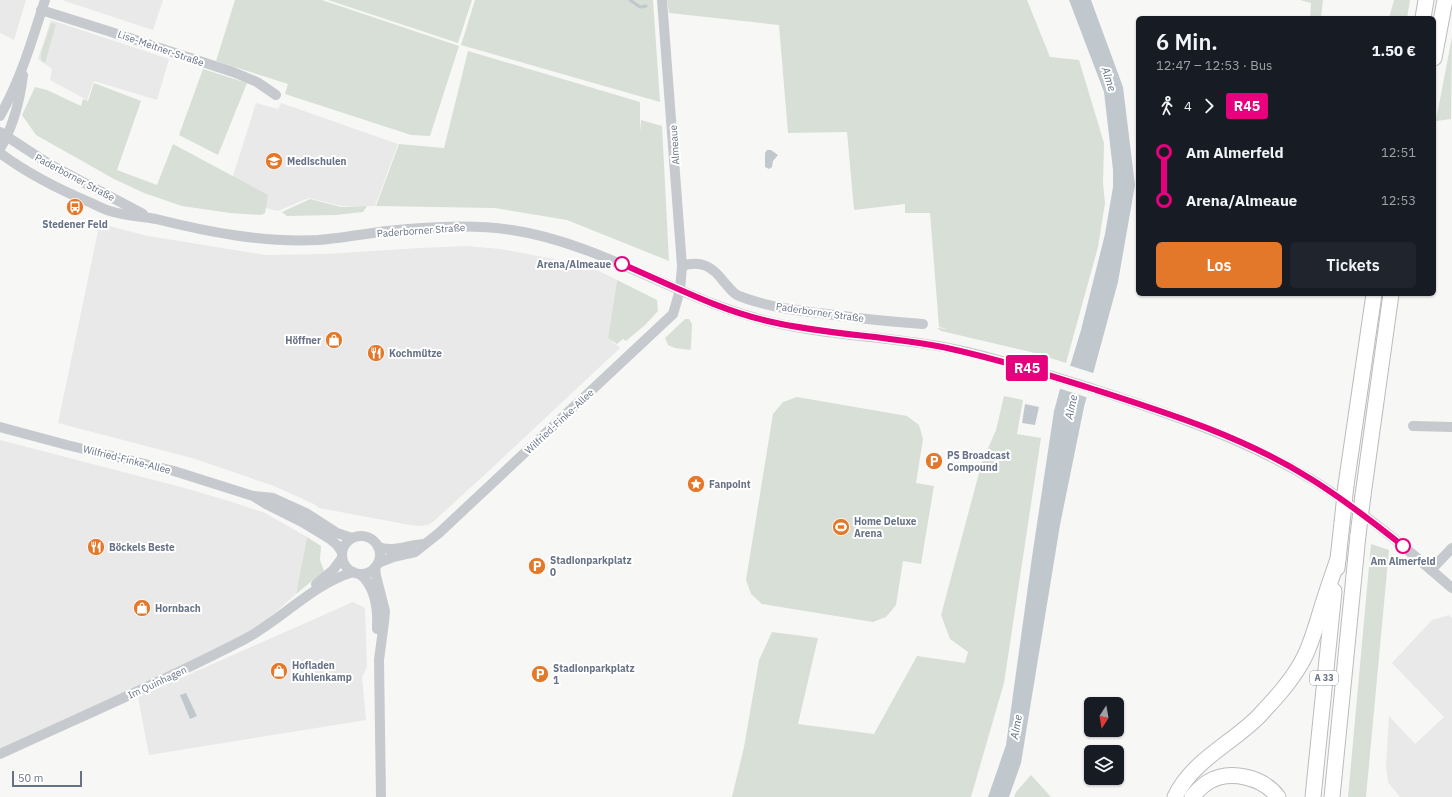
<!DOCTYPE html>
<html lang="de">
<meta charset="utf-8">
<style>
:root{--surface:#171b24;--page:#20242c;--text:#f1f3f6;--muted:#9ea1a6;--accent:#e3782a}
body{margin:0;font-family:"IBM Plex Sans",sans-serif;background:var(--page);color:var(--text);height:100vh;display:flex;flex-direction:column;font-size:15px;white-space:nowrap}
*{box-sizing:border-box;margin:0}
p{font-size:13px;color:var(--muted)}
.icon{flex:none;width:22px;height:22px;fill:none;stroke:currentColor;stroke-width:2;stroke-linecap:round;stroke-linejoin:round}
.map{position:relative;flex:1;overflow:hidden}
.drawer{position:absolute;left:1136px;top:16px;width:300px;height:280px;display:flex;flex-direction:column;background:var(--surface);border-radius:6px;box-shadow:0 1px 3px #0004}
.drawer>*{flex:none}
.badge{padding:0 8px;border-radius:3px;font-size:14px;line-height:26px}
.needle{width:26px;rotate:191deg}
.controls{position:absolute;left:1084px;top:697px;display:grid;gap:8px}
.controls a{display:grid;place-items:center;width:40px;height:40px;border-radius:6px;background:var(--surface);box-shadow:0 1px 3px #0004;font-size:20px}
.scale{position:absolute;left:12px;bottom:10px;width:70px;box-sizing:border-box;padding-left:4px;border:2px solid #677286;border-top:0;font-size:11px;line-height:14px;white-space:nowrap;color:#677286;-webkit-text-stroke:3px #fff;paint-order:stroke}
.map>.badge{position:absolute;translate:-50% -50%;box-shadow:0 0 0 2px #fff}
.legs{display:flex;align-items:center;gap:6px;height:44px;padding:0 20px;font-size:13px}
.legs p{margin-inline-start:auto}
.overview{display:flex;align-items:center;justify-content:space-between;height:68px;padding:0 20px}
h1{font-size:22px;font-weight:600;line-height:30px}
.cta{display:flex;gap:8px;margin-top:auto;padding:8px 20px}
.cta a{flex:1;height:46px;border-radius:6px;background:var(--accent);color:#fff;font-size:16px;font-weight:600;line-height:46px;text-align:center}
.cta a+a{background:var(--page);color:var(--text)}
ul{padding:0 20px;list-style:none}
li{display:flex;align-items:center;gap:14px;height:48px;font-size:15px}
li i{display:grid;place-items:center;width:6px;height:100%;margin:0 5px;background:currentColor}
li i::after{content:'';width:10px;height:10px;margin:-5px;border:3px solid;border-radius:50%;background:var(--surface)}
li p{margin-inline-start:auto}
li:first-child i{background:linear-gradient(#0000 50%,currentColor 0)}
li:last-child i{background:linear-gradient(currentColor 50%,#0000 0)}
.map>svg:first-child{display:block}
</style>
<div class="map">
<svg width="1452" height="797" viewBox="0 0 1452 797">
<rect width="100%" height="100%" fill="#f7f8f5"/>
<g fill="#e8e9e8">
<path d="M0,0H26L14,40L0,33Z"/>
<path d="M62,0H163L153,30Z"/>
<path d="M51,20L169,59L157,100L94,81L87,100L50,80L52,69L38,59Z"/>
<path d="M256,103L278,109L281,103L398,144L375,206H341L309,198L278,211L226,198Z"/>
<path d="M101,224L148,236L266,255L327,254L419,248L466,246L501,249L575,263L599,271L617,280L608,338L620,348L493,467L433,522L427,525L420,526L410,525L319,508L314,504L274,486L192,458L58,423L99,226Z"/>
<path d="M0,440L181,487L229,501L265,513L307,537L296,594L269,618L247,634L200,658L0,751Z"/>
<path d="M353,602L365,608L367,667L362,677L366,720L149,755L138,697Z"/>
<path d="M1449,615L1452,618V797H1400L1388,782L1386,766L1389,716L1415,744L1444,717L1392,663L1432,620Z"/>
</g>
<g fill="#d8dfd6">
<path d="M235,0H322L459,46L430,136L411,135L285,94L288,84L216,61Z"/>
<path d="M328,0H472L458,43Z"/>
<path d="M475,0H653L660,102L461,45Z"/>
<path d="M667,0H1027L1050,57L1079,60L1104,143L1103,183L1105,203L1098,247L1066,363L1031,352L941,331L937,328L947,329L939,327L930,213H905V204L854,210L847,132L788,133L779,25L669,13Z"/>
<path d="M1300,0H1323L1321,18H1310L1311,3Z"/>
<path d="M1394,0H1410L1407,18H1389Z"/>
<path d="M51,23L56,24L45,63L41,60V53Z"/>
<path d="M1452,37L1451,119L1436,121V120Z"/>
<path d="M468,51L640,102V132L641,120L662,126L669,261L567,220L495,208L376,206L399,144L444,148Z"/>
<path d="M203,69L247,83L218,155L179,135Z"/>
<path d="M94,83L141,101L117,170L157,185L173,144L268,195L265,213L261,215L230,213L182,206L144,193L114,179L36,135L22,115L35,87L47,90L81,106L83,99L88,101Z"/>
<path d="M310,199L341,207L367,206L363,212L336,215L287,216L282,212Z"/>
<path d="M617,280L657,300L658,311L645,325L626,341L623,339L617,344L608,338Z"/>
<path d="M685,319H689L692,324L691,348L690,350L675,348L668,345L665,338Z"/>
<path d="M1004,396L1023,400L1017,434L1041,438L1004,683L971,797H732L744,747L759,660L772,632L818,638L798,724L874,734L917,656L965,663L968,652L950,639L941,615L982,462L996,430Z"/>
<path d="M797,397L907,416L919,425L923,439L916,483L934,486L921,564L903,561L896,605L886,617L873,622L762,604L751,594L746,580L773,414L783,402Z"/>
<path d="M307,537L321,546L320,560L324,571L296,594Z"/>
<path d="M1371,544L1389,550L1366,797H1348Z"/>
<path d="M1031,775L1051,797H1014L1016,792Z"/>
</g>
<g fill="#c0c8ce">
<path d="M1069,0H1091L1123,87L1135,185L1118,282L1084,407L1060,525L1021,763L1009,797H988L1006,745L1032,557L1054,411L1060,389L1071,363L1081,330L1105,234L1113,187V170L1104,92Z"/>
<path d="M767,150H771L778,155L773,161L772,167L769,169L765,167V153Z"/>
<path d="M1025,404L1039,407L1035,425L1022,423Z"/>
<path d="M186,693L197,716L190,719L180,695Z"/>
</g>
<path fill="#f7f8f5" d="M1068,365L1096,374L1089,398L1058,388Z"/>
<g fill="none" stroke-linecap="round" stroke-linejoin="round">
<path stroke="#c0c8ce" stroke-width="3" d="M630,0L640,7L646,6"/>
<defs>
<g id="highway">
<path d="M1423,18L1426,0"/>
<path d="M1434,58L1445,0"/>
<path d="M1346,485L1374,294"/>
<path d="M1363,495L1391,294"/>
<path d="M1337,568L1342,523"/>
<path d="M1175,797C1192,761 1231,744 1258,717C1273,701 1289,684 1300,665C1309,651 1313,635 1318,620C1324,599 1331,579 1338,559"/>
<path d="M1192,797C1196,792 1202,786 1208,782C1230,769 1263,777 1278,797"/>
<path d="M1313,797L1334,591"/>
<path d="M1332,797L1358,535"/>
</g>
</defs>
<use href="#highway" stroke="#b9bbbf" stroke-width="17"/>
<g stroke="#c6c9cd" stroke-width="10">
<path d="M41,10L108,31L233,72L257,82L276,95"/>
<path d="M0,116C21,79 32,40 45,0"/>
<path d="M0,132L49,164L143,214"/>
<path d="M0,149C13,127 20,100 23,75"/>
<path d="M0,153C27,173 58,189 89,202C96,205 103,209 110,211C125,216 141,216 156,219C208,232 264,243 318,240C341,238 364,234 387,231C429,227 471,224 512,230C598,243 671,294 753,317C813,335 876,335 938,346C989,355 1038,372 1088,387C1164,412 1241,437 1311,479C1362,510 1407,549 1452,588"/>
<path d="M682,266C701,260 712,266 724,282C729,287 732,293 739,296C770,308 803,311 835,315C864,319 894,322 923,324"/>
<path d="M1413,426L1452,427"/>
<path d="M0,427L67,445L174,471L253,496L266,504L302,522L330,539L337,545L342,552"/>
<path d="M254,496L273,498L306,513L337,533L352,538"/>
<circle cx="361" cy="555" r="19"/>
<path d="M378,547C394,553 409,544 425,544"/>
<path d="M378,563L393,557L415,552L439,533L673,314L680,290L682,266L662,0"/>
<path d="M375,567L376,576L385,611L384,622L379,660L381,797"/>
<path d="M1431,570L1452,548"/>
<path d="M360,574C376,587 378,610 377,629"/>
<path d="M316,584L333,570L342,558"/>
<path d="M0,754C82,716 165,681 245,639C283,619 311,585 353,572"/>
</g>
<use href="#highway" stroke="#fff" stroke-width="15"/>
<defs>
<g id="highway-bridge">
<path d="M1342,523L1346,485"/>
<path d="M1358,535L1363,495"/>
</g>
</defs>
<use href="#highway-bridge" stroke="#b9bbbf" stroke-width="17" stroke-linecap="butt"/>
<use href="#highway-bridge" stroke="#fff" stroke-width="15"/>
</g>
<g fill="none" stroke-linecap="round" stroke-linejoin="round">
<defs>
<path id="line-1" d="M622,264C671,285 720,311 772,322C829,335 889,336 947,348C997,359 1045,374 1093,389C1168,413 1244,437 1311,479C1343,499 1373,522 1403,546"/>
</defs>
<use href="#line-1" stroke="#fff" stroke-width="9"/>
<use href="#line-1" stroke="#e6007e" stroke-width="6"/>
</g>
<defs>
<symbol id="university-disc" viewBox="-11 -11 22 22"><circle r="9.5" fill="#e3782a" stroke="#fff"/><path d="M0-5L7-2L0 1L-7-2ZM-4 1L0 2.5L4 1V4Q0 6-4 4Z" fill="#fff"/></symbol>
<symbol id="bus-disc" viewBox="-11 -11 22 22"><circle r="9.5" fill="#e3782a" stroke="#fff"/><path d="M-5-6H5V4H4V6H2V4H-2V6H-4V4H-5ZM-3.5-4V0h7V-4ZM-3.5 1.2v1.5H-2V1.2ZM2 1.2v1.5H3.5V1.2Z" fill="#fff"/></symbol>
<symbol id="shop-disc" viewBox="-11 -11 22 22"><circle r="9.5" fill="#e3782a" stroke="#fff"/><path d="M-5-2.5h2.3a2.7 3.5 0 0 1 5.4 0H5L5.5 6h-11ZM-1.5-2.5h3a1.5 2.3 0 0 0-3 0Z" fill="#fff"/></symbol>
<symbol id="restaurant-disc" viewBox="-11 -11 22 22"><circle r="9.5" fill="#e3782a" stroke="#fff"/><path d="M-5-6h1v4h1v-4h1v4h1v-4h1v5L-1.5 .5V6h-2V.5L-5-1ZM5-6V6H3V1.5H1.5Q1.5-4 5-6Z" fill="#fff"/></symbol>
<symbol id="parking-disc" viewBox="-11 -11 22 22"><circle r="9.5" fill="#e3782a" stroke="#fff"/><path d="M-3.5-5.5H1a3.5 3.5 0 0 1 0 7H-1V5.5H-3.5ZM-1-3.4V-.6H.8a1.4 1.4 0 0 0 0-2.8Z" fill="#fff"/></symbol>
<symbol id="sight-disc" viewBox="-11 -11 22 22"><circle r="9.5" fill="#e3782a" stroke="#fff"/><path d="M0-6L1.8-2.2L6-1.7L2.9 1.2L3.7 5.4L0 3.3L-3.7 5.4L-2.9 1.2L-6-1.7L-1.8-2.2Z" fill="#fff"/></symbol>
<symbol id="stadium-disc" viewBox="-11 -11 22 22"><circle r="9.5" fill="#e3782a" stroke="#fff"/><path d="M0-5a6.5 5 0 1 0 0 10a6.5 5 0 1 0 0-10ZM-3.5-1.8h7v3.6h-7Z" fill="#fff"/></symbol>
</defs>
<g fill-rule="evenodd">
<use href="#university-disc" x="264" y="151" width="20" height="20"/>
<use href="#bus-disc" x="65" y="197" width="20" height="20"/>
<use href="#shop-disc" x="324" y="330" width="20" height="20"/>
<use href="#restaurant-disc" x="366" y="343" width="20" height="20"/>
<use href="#parking-disc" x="924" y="451" width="20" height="20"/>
<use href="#sight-disc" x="686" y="474" width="20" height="20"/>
<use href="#stadium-disc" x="831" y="517" width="20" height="20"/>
<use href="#restaurant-disc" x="86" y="537" width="20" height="20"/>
<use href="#parking-disc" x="527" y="556" width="20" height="20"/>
<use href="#shop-disc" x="132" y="598" width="20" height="20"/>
<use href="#shop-disc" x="269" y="661" width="20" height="20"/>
<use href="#parking-disc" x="530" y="664" width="20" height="20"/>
</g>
<g fill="#fff" stroke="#e6007e" stroke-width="2">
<circle cx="622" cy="264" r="7"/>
<circle cx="1403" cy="546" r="7"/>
</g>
<g text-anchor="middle" stroke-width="4" stroke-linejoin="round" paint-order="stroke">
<rect fill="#fff" stroke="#959caa" stroke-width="1" x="1310" y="671" width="28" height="14" rx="3"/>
<g font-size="9" font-weight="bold" fill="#677286">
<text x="1324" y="681">A 33</text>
</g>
<g font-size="10" fill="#677286" stroke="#fff">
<text transform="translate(161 48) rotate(19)" y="4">Lise-Meitner-Straße</text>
<text transform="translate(674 145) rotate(-94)" y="4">Almeaue</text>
<text transform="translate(75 177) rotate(28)" y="4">Paderborner Straße</text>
<text transform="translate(421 230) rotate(-4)" y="4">Paderborner Straße</text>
<text transform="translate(820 312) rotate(8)" y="4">Paderborner Straße</text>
<text transform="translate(559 421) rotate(-43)" y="4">Wilfried-Finke-Allee</text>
<text transform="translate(127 459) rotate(14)" y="4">Wilfried-Finke-Allee</text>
<text transform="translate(157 682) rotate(-25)" y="4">Im Quinhagen</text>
</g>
<g font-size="10" font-weight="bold" fill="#677286" stroke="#fff" text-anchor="start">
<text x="287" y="165">Medischulen</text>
<text x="75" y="228" text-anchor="middle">Stedener Feld</text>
<text x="321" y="344" text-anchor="end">Höffner</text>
<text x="389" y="357">Kochmütze</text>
<text x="947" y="459">PS Broadcast<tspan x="947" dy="12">Compound</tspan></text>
<text x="709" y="488">Fanpoint</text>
<text x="854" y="525">Home Deluxe<tspan x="854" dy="12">Arena</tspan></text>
<text x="109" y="551">Böckels Beste</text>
<text x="550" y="564">Stadionparkplatz<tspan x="550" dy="12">0</tspan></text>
<text x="155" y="612">Hornbach</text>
<text x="292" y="669">Hofladen<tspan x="292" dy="12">Kuhlenkamp</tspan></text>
<text x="553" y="672">Stadionparkplatz<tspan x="553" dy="12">1</tspan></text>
</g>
<g font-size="10" font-weight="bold" fill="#677286" stroke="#fff" text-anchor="end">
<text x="611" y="268">Arena/Almeaue</text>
<text x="1403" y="565" text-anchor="middle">Am Almerfeld</text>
</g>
<g font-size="11" font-style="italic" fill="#637382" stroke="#fff">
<text transform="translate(1109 79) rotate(72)" y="4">Alme</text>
<text transform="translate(1071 407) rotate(-78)" y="4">Alme</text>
<text transform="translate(1016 727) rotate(-80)" y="4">Alme</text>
</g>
</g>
</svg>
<div class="controls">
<a><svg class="needle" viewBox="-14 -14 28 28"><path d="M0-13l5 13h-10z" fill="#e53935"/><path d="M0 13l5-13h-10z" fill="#9ea1a6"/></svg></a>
<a><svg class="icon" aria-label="layers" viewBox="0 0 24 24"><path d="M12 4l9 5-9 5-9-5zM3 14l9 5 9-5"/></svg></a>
</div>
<div class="scale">50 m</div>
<b class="badge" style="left:1027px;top:368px;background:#e6007e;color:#fff">R45</b>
<section class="drawer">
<div class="overview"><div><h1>6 Min.</h1><p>12:47 – 12:53 · Bus</p></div><b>1.50 €</b></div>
<div class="legs"><svg class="icon" aria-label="walk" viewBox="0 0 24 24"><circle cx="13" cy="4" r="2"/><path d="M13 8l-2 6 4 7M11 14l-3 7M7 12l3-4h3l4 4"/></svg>4<svg class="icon" aria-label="forward" viewBox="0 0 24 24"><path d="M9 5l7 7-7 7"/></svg><b class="badge" style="background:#e6007e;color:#fff">R45</b></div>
<ul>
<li><i style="color:#e6007e"></i><b>Am Almerfeld</b><p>12:51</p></li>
<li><i style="color:#e6007e"></i><b>Arena/Almeaue</b><p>12:53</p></li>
</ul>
<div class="cta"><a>Los</a><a>Tickets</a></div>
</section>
</div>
